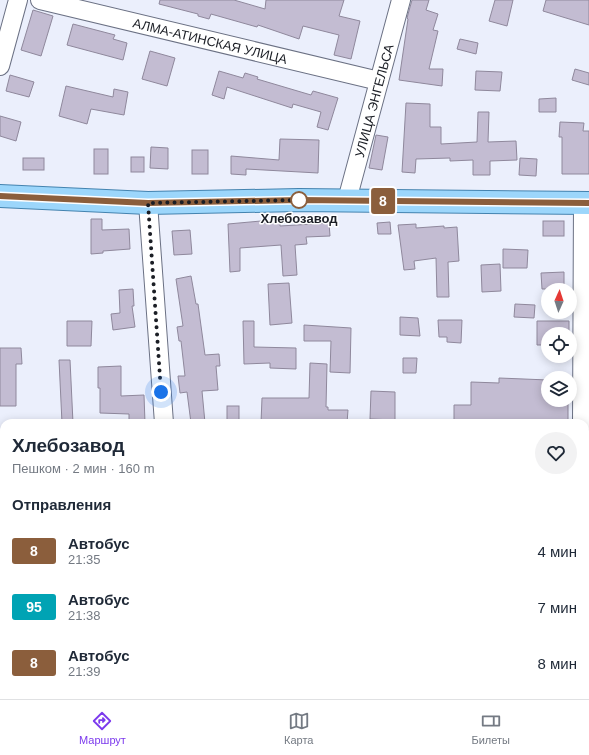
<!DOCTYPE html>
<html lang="ru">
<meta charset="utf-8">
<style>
:root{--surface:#fff;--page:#f2f2f3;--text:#1f2937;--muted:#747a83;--line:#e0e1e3;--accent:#7c3aed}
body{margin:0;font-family:Arial,sans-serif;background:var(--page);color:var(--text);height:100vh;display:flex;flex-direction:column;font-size:15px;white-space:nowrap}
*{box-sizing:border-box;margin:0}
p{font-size:13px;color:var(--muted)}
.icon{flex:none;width:22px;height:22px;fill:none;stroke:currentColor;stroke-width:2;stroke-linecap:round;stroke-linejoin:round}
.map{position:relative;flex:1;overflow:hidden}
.panel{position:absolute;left:0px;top:419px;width:589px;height:280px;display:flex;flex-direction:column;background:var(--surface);border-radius:12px 12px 0 0;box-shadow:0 2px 10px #0003}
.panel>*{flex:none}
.badge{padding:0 8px;border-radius:3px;font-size:14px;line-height:26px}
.needle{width:26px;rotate:3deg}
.tools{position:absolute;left:541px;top:283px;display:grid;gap:8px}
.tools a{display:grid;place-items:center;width:36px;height:36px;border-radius:50%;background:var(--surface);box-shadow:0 2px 10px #0003;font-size:20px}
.you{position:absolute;width:20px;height:20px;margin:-10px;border:3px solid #fff;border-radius:50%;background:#1a73e8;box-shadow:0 0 0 6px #1a73e833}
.map>.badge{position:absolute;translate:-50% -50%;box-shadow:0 0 0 2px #fff}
h2{padding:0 12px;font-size:15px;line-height:36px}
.round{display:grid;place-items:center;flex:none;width:42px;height:42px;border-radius:21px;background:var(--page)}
.headline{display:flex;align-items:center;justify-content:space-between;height:68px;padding:0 12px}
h1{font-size:19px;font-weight:600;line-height:30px}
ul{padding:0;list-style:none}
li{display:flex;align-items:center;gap:12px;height:56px;padding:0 12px}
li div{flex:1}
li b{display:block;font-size:15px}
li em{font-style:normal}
li .badge{min-width:44px;font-weight:700;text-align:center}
.menu{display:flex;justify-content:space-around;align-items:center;height:56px;border-top:1px solid var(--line);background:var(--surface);font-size:11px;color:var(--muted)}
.menu a{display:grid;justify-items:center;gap:2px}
.menu .active{color:var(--accent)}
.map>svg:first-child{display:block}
</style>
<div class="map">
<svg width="589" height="699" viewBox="0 0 589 699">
<rect width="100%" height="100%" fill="#ebeffc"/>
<path fill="#e5c2e0" d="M194,695H225L221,699H189Z"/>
<g fill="#c3bcd2" stroke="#8f889c">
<path d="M160,0H234L265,9L266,0H344L339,16L360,21L351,59L334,55L339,35L303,26L299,39L258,25L257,27L211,14L209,19L198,16V14L159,4Z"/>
<path d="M412,0H429L426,10L438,14L433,30L438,31L429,69H443L442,86L399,80L408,19L407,18Z"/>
<path d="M495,0H513L507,26L489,21Z"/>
<path d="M546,0H589V25L543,11Z"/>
<path d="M33,10L53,16L41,56L21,50Z"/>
<path d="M73,24L115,35L113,39L127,43L123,60L67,45Z"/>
<path d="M460,39L478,43L476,54L457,49Z"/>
<path d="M150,51L175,58L167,86L142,79Z"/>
<path d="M575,69L589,73V85L572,80Z"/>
<path d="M219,71L243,78L245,73L258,77L257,79L311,95L313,91L338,98L328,130L317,127L321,112L293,104L292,108L227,87L224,99L212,95Z"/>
<path d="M476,71L502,72L500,91L475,90Z"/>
<path d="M10,75L34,82L29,97L6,91Z"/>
<path d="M66,86L113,97L114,89L128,92L124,115L91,109L87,124L59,116Z"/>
<path d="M556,98V112H539V99Z"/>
<path d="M406,103L430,104V127H441V144L477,142L478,112H489L488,142L516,141L517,160L490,161V175H473V160L450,161V158L416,159L415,173L402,172Z"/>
<path d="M0,116L21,122L16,141L0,136Z"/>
<path d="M560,122L584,123L583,131H589V174H562V137H559Z"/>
<path d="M376,135L388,137L382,170L369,168Z"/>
<path d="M280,139L319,140L318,173L246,169V175L231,174V156L279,160Z"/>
<path d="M151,147L168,148V169L150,168Z"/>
<rect x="94" y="149" width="14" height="25"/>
<rect x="192" y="150" width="16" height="24"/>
<rect x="131" y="157" width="13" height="15"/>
<rect x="23" y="158" width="21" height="12"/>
<path d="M520,158L537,159L536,176L519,175Z"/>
<path d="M91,219H102V230L129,229L130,249L103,251V253L91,254Z"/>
<path d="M261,221V223L280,222V226L329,223L330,236L306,237L307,244L295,245L297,275L283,276L281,245L240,248V271L230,272L228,224Z"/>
<rect x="543" y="221" width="21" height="15"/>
<path d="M390,222L391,234H378L377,223Z"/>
<path d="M416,224V228L444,226V228L457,227L459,261L448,262L449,297H437L436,258L414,261L415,269L404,270L398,225Z"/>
<path d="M190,230L192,254L174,255L172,231Z"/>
<path d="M503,249L528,250L527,268H503Z"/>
<path d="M500,264L501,291L482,292L481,265Z"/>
<path d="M564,272V289H542L541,273Z"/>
<path d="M191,276L196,304H198L205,355L219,354L220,366H216L218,390L202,391L205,423H191L187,392L180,393L178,376H185L181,341H179L177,327L183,326L176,279Z"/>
<path d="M289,283L292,323L270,325L268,284Z"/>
<path d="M133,289L134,306H132L135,327L113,330L111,314L120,313L119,290Z"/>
<path d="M515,304L535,305L534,318L514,317Z"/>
<path d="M400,317L418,318L420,336L400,335Z"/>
<path d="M438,320H462L461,343L447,342V337H439Z"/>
<path d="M67,321H92L91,346H67Z"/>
<path d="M243,321H254V347L296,348V369L270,368V363L244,364Z"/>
<path d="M537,321H569V334H548V345H537Z"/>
<path d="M304,325L351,328L350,373L330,372L331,341H304Z"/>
<path d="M0,348H21L22,364H16V406H0Z"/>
<path d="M403,358H417L416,373H403Z"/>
<path d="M59,360H70L73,423H62Z"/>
<path d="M310,363L327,364L326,407H328V410H348L347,423H261L262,398H309Z"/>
<path d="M121,366V396L144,395L145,423H129V414L100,413V388H98V367Z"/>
<path d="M499,378L548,380V400H568V423H454V405H471V382L499,383Z"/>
<path d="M371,391L395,392V420L370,419Z"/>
<rect x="227" y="406" width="12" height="17"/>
</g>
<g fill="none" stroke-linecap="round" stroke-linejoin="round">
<defs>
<g id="minor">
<path id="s1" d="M40,0L379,81"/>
<path d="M0,66L18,0"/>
<path id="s2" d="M347,200L401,0"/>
<path d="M148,203L164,423"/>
<path d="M582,423L583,203"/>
<path d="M0,502H4"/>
<path d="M585,510H589"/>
<path d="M0,575H4"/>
<path d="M585,615H589"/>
<path d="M0,658L4,656"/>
<path d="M585,679H589"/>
<path d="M312,695V699"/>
<path d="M402,695V699"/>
<path d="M85,699L86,695"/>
<path d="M174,699V695"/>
<path d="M434,699L435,695"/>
<path d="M460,699V695"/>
<path d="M549,699L552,695"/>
</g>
<g id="major">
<path d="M0,196L148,203L299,200L589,203"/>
<path d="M0,475H4"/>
<path d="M585,484H589"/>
</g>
</defs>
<use href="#minor" stroke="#6b7184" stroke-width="20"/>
<use href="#major" stroke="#4483af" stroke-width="24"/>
<path stroke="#858993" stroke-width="2.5" stroke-dasharray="4 2" stroke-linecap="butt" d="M585,446H589"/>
<use href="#minor" stroke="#fff" stroke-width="18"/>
<use href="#major" stroke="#9cd6fb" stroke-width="22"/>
</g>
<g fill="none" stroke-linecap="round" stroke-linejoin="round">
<defs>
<path id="line" d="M0,196L148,203L299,200L589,203"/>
</defs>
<use href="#line" stroke="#fff" stroke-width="9"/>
<use href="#line" stroke="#8b5e3c" stroke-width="6"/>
<path stroke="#1b1e25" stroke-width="4" stroke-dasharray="0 7.2" d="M161,392L148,203L299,200"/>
</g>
<circle fill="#fff" stroke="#8b5e3c" stroke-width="2" cx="299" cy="200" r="8"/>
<g text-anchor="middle" stroke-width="3" stroke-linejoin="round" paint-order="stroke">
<g font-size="13" fill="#1b1e25" stroke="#fff">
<text dy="5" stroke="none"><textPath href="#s1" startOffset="175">АЛМА-АТИНСКАЯ УЛИЦА</textPath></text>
<text dy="5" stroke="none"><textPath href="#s2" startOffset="103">УЛИЦА ЭНГЕЛЬСА</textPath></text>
</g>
<g font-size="13" font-weight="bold" fill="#1b1e25" stroke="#fff">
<text x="299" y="223">Хлебозавод</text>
</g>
</g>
</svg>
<div class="tools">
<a><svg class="needle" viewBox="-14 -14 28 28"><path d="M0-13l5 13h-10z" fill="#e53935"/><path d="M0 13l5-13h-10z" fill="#747a83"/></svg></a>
<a><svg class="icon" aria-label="locate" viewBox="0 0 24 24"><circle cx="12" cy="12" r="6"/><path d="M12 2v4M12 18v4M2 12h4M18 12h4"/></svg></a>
<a><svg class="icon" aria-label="layers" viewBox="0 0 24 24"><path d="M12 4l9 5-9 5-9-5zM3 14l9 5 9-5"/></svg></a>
</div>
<div class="you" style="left:161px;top:392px"></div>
<b class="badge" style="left:383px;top:201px;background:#8b5e3c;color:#fff">8</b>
<section class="panel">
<div class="headline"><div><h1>Хлебозавод</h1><p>Пешком · 2 мин · 160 m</p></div><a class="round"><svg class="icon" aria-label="heart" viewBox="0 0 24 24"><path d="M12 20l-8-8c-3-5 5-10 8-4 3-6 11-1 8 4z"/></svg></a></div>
<h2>Отправления</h2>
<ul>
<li><span class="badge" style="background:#8b5e3c;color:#fff">8</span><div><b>Автобус</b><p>21:35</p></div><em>4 мин</em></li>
<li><span class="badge" style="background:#00a3b4;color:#fff">95</span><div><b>Автобус</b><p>21:38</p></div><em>7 мин</em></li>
<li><span class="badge" style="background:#8b5e3c;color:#fff">8</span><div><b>Автобус</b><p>21:39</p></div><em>8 мин</em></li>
</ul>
</section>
</div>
<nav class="menu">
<a class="active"><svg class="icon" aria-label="directions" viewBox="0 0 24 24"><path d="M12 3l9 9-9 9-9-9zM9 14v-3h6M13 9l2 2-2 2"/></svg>Маршрут</a>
<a><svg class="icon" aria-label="map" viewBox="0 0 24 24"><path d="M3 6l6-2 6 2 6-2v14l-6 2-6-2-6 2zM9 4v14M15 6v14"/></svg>Карта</a>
<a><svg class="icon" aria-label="tickets" viewBox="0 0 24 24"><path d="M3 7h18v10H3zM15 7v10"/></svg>Билеты</a>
</nav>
